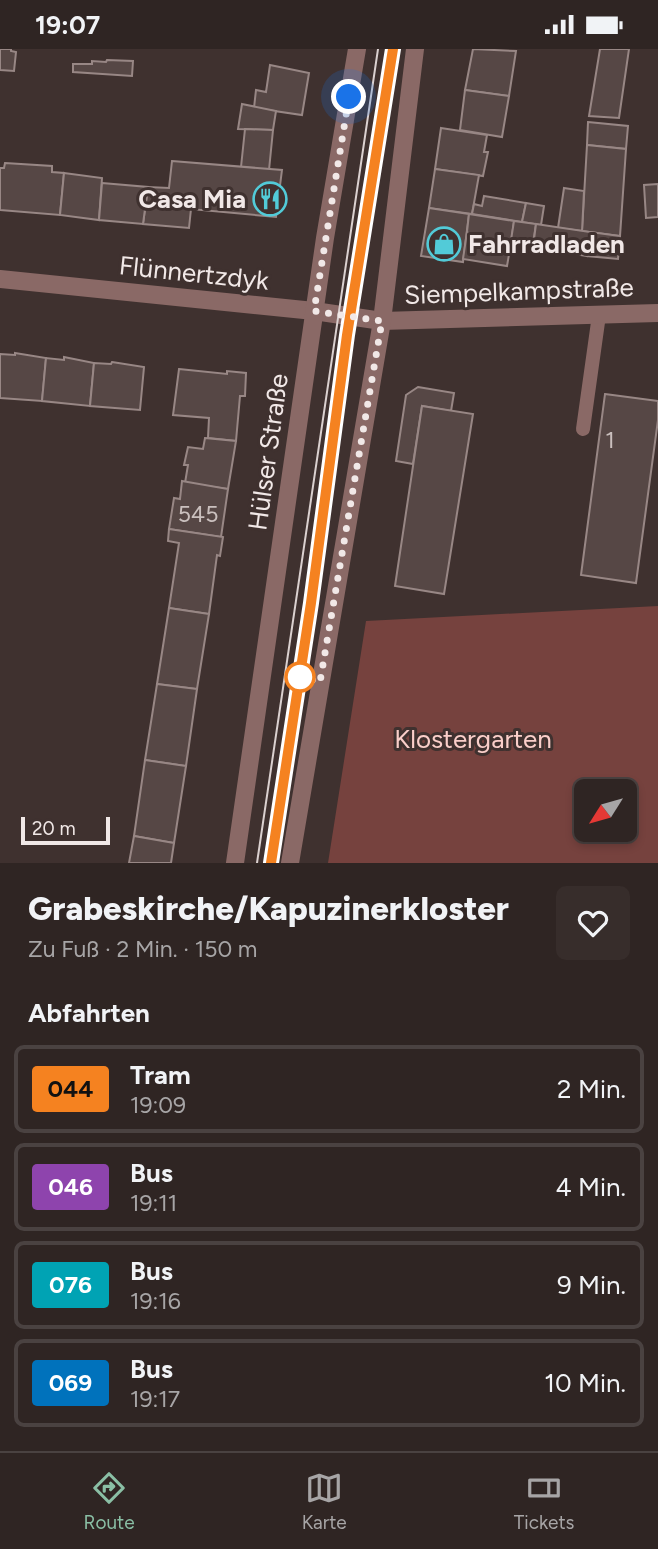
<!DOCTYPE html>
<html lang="de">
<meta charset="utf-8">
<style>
:root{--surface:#2f2523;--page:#372d2b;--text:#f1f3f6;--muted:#a7a5a6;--line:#4a4241;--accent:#8abfa5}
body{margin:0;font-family:Figtree,sans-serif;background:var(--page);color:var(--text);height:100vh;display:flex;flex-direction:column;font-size:26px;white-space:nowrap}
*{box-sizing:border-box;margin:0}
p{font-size:23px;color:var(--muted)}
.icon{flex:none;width:38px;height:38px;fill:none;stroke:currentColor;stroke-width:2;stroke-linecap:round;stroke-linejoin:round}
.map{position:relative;height:814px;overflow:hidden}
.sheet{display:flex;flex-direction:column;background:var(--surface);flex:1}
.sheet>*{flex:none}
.badge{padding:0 14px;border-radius:5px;font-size:24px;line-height:46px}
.needle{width:46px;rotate:233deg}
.controls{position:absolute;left:574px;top:730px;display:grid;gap:14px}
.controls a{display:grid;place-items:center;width:63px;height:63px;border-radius:10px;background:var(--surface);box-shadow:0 4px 10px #0003,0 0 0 2px var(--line);font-size:35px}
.scale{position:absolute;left:21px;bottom:18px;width:89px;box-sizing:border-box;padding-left:7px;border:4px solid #f1e8e7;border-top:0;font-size:19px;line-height:24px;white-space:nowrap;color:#f1e8e7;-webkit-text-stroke:5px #3f312f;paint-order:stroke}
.you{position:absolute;width:35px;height:35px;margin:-18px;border:5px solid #fff;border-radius:50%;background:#1a73e8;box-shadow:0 0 0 10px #1a73e833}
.map>.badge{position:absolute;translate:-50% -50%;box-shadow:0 0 0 4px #fff}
h2{padding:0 28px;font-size:26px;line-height:63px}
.round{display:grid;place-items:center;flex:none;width:74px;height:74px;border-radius:10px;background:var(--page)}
.overview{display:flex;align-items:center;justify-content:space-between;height:119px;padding:0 28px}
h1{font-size:33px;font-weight:800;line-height:52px}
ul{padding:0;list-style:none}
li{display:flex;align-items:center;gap:21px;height:88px;margin:0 14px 10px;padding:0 14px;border:4px solid var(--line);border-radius:10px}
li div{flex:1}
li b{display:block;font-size:26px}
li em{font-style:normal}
li .badge{min-width:77px;font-weight:700;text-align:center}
.status{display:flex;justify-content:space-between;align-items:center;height:49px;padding:0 35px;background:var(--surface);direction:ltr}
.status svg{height:19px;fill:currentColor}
.tab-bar{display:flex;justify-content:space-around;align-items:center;height:98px;border-top:2px solid var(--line);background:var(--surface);font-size:19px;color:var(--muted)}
.tab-bar a{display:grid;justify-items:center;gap:4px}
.tab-bar .current{color:var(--accent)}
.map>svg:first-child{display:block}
</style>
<div class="status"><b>19:07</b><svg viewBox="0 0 49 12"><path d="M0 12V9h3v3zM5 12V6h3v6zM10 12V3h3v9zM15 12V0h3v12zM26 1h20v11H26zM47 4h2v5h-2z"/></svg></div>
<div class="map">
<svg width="658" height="814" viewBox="0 0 658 814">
<rect width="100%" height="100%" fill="#3f312f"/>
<path fill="#76423e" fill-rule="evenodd" d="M658,557V814H328L366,572ZM586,742H625V780H586Z"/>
<g fill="#564745" stroke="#988785" stroke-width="2">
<path d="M0,0H11V2L16,3L14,22L0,21Z"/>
<path d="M473,0L516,2L509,47L465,41Z"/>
<path d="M600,0H629L619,69L589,67Z"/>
<path d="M107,11L133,12L132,27L73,23V15H92V12L106,13Z"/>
<path d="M270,16L309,24L302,66L254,59L256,41L266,43Z"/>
<path d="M465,41L509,47L502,88L460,81Z"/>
<path d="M242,55L276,62L273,81L238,80Z"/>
<path d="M588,73L628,77L626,100L587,96Z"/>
<path d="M441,79L487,86L484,103H488L483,127L435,120Z"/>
<path d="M245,80L273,81L269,121L241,118Z"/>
<path d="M587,96L626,100L620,187L582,182Z"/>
<path d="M172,112L282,121L276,168L191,160L189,179L143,175L148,138L169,139Z"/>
<path d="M5,114L52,117V123L64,124L60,166L0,161V119H4Z"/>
<path d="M435,120L479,126L472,165L429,159Z"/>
<path d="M64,124L102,129L99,171L60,166Z"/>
<path d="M102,134L148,138L143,175L99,171Z"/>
<path d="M658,135V168L646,169L644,136Z"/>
<path d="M564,139L584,142L582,182L558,179Z"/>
<path d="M484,147L526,154L522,173L472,165L474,155L482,157Z"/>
<path d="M526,154L544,157L541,176L522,173Z"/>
<path d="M429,159L469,165L463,213L421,207Z"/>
<path d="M469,165L514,172L511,194L476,189L467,183Z"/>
<path d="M514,172L536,175L533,195L511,191Z"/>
<path d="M536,175L590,183L587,207L533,198Z"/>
<path d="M467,183L476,189L511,194L507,217L463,210Z"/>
<path d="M590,183L620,187L618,210L587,207Z"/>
<path d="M15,304L46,309L42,352L0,349V305L15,306Z"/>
<path d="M64,308L94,314L90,357L42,352L46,309L64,311Z"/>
<path d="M112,313L144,318L140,361L90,357L94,314L111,315Z"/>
<path d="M179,320L227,325V322L246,324L245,347H240L236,392L208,389L209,369L173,366Z"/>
<path d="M418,338L454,344L451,362L422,357L413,415L396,412L406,346Z"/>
<path d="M605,345L658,352V371L636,534L581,526Z"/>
<path d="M422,357L473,365L444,545L395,537Z"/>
<path d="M205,389L236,392L228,440L185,434L188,416H184L188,398L203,400Z"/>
<path d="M182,432L228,440L221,488L169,480L174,449L180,450Z"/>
<path d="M169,480L223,488L220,507L217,506L209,565L169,559L179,494L168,492Z"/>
<path d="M169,559L209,565L197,640L157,635Z"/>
<path d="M157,635L197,640L186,717L145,711Z"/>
<path d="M145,711L186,717L174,794L134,787Z"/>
<path d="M134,787L174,794L171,814H129Z"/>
</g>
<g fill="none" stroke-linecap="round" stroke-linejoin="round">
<path stroke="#8a6966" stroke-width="14" d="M583,380L599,266"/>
<path stroke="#8a6966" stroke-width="18" d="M0,230L314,262"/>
<g stroke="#8a6966" stroke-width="18">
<path d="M314,262L382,272L658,264"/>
<path d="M235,814L325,189L357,0"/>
<path d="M290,814L382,272L415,0"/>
</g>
<g stroke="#dbd1d0" stroke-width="2">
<path d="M257,814L378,0"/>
<path d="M271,814L311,554L347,286L393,0"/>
</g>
</g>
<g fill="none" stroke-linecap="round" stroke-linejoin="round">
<defs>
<path id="line" d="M271,814L311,554L347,286L393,0"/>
</defs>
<use href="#line" stroke="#fff" stroke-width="16"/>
<use href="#line" stroke="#f58220" stroke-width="10"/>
<path stroke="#f1e8e7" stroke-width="7" stroke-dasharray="0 12.6" d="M300,628L320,633L382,272L314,262L349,48"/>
</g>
<defs>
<symbol id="restaurant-ring" viewBox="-11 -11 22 22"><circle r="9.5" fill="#3f312f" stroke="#52cbd8" stroke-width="1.5"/><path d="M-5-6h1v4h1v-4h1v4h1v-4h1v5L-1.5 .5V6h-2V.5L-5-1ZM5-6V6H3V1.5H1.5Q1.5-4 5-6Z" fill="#52cbd8"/></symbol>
<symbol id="shop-ring" viewBox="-11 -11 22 22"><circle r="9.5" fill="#3f312f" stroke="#52cbd8" stroke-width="1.5"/><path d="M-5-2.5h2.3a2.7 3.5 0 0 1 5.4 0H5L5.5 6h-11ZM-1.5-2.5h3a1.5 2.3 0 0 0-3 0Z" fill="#52cbd8"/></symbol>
</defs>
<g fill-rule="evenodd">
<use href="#restaurant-ring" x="251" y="131" width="38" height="38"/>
<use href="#shop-ring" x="425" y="176" width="38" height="38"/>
</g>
<circle fill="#fff" stroke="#f58220" stroke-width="3.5" cx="300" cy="628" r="14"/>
<g text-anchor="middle" stroke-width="6" stroke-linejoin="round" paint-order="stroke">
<g font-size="23" fill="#cac0be">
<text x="610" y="399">1</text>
<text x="198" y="473">545</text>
</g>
<g font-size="26" font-weight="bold" fill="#f1e8e7" stroke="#3f312f" text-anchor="end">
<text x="246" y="159">Casa Mia</text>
<text x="468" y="204" text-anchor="start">Fahrradladen</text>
</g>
<g font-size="26" fill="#f1e8e7" stroke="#3f312f">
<text transform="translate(194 224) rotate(6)" y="9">Flünnertzdyk</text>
<text transform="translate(519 242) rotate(-2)" y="9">Siempelkampstraße</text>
<text transform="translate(268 403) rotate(-82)" y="9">Hülser Straße</text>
</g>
<g font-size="26" fill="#facec9" stroke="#3f312f">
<text x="473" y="699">Klostergarten</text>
</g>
</g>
</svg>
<div class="controls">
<a><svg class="needle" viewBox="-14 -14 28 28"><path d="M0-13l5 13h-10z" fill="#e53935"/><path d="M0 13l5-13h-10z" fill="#a7a5a6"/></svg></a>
</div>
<div class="scale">20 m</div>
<div class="you" style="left:349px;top:48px"></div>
</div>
<section class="sheet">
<div class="overview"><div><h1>Grabeskirche/Kapuzinerkloster</h1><p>Zu Fuß · 2 Min. · 150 m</p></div><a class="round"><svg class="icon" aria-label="heart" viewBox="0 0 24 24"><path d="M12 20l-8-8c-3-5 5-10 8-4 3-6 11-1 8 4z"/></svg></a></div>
<h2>Abfahrten</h2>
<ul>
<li><span class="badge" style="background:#f58220;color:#111">044</span><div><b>Tram</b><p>19:09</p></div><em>2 Min.</em></li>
<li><span class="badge" style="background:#8e44ad;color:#fff">046</span><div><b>Bus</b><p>19:11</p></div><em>4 Min.</em></li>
<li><span class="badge" style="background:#00a3b4;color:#fff">076</span><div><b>Bus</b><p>19:16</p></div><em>9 Min.</em></li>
<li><span class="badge" style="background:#0072bc;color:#fff">069</span><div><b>Bus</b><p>19:17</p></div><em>10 Min.</em></li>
</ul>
</section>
<nav class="tab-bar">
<a class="current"><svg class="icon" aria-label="directions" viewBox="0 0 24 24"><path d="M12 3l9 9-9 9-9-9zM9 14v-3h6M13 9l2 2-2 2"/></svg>Route</a>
<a><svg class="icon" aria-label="map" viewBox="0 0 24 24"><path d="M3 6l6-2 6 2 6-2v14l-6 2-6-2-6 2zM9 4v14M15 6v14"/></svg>Karte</a>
<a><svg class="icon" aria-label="tickets" viewBox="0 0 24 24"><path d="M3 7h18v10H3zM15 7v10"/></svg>Tickets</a>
</nav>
